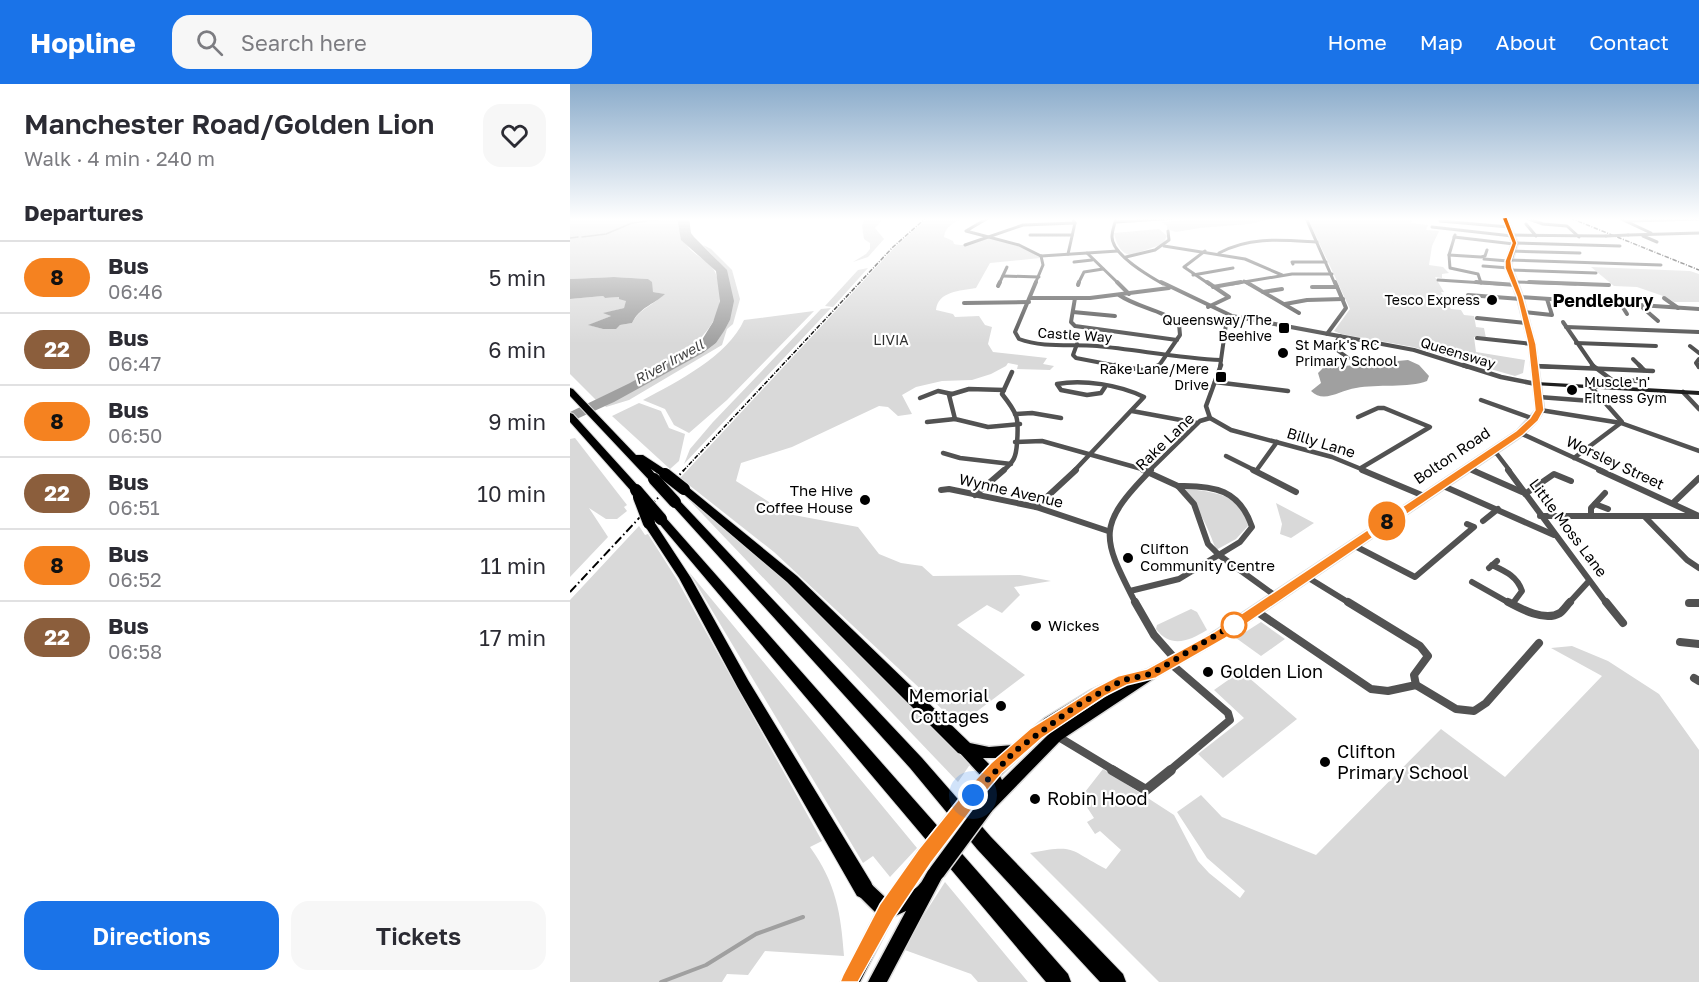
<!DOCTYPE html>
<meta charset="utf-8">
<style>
:root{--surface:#fff;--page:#f7f7f7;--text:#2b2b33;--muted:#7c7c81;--line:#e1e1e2;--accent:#1a73e8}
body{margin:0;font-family:"Golos Text",sans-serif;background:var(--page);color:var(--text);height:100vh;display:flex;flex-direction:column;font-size:22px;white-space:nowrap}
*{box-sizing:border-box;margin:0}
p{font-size:20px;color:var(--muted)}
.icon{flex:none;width:33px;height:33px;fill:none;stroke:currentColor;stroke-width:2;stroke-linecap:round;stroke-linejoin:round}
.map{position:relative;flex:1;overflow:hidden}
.panel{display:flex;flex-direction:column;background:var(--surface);width:570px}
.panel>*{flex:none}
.badge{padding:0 12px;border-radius:20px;font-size:21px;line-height:39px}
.you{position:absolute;width:30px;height:30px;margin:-15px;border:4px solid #fff;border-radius:50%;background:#1a73e8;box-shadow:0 0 0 9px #1a73e833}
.map>.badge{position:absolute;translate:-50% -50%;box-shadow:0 0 0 3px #fff}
h2{padding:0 24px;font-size:22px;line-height:54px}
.round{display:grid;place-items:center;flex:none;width:63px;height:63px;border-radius:18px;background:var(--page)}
.headline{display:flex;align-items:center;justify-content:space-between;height:102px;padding:0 24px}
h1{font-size:28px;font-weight:600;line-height:45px}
.action{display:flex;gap:12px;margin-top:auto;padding:12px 24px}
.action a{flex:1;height:69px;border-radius:18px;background:var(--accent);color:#fff;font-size:24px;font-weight:600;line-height:69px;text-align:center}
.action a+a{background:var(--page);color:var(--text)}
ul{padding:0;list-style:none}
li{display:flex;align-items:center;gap:18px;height:72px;padding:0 24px;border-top:2px solid var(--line)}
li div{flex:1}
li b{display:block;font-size:22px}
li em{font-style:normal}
li .badge{min-width:66px;font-weight:700;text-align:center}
header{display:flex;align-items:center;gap:36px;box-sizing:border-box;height:84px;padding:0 30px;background:var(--accent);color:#fff}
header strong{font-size:28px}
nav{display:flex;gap:33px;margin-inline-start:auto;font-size:21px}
.search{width:420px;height:54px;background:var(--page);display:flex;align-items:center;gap:15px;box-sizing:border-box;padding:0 21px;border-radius:18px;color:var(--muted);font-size:22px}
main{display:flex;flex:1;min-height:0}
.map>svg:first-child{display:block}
</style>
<header>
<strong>Hopline</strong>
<div class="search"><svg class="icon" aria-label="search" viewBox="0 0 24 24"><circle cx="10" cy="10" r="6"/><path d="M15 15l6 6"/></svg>Search here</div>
<nav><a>Home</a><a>Map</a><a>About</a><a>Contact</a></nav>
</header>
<main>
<section class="panel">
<div class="headline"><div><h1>Manchester Road/Golden Lion</h1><p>Walk · 4 min · 240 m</p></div><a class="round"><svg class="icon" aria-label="heart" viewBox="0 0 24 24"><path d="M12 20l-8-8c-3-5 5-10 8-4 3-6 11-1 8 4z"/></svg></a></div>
<h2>Departures</h2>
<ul>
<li><span class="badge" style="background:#f58220;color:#111">8</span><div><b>Bus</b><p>06:46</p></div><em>5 min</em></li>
<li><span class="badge" style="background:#8b5e3c;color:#fff">22</span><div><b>Bus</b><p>06:47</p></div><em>6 min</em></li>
<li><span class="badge" style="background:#f58220;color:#111">8</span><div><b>Bus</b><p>06:50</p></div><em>9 min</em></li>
<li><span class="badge" style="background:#8b5e3c;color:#fff">22</span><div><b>Bus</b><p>06:51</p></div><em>10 min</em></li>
<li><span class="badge" style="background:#f58220;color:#111">8</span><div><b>Bus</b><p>06:52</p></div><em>11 min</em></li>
<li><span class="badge" style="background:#8b5e3c;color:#fff">22</span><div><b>Bus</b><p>06:58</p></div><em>17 min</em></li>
</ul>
<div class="action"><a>Directions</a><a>Tickets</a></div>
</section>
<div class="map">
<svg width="1129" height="898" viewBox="0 0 1129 898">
<rect width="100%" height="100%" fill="#fff"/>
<g fill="#d9d9d9">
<path d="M0,134H107C109,145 110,154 118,163C125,172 140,177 145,188C174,256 71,294 26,316L0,290V215L33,212L35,214L49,213L57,217L54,224L35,229L41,232L19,241L33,245H45L50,241L62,239C70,224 83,222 94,210L83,208L78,195L44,193L0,195Z"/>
<path d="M290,134H314L305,144L314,155L298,173L283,178L296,170L300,165V159L294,155L292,142L294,137Z"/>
<path d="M358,134H394C385,138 375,142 374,153L383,157L384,160C402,164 405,155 420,155C437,156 454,165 469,172L470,174L420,179L406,204C390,207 368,207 366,226L383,230L385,233L409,232L415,241L422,243L418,260L423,268L477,274L473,280L484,282L480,286L447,285L448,281L438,279L436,282L421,290L402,296L372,297L346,303L332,311L342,330L328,332L318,323L309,322L222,363L171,379L166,397L199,418L202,427L288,443L309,470L331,479L352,482L363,492L450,491L481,497L444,503L450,511L432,529L417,521L387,541L455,591L389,641L204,468L110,394L325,163Z"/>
<path d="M649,134H843L841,139L858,141L856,146L869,147L862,162L859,181L873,183L879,189L872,190V194L865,193L874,208H871L881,225L891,226L894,231L904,232L906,243L914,244L916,254L904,253L906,268L955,276L953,289L945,292L843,263L771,250L764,247L780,225L738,135L708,134L678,140L630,144L606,148L597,145V142L592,138Z"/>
<path d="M589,145L597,152L593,160L561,171C550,170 546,158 544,149Z"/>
<path d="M133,161L141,165L162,186L170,215L163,240L157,245L152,261L59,316L36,323L35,322L133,269L146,259L160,236L148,177Z"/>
<path d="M1021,183L1120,187L1129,190V218H1104L1096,213L1067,203L1044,202Z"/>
<path d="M298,184L263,223L255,222L288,186Z"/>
<path d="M261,224L114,380L120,365L143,338L251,225Z"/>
<path d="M244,227L157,316L119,349L104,341L95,325L73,316C107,298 158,272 174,236Z"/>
<path d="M69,319L91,327L99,344L115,350L109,377L100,385L42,332Z"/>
<path d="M5,354L57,421L54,423L57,427L47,435H36L19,424L38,453L0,493V355Z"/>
<path d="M613,405C632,406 664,409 675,428C677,431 677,438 678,442L666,455L646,466C638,443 629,424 613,405Z"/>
<path d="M120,414L238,517L401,679L388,698L118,415Z"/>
<path d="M706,419L744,439L721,454L710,450L712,440Z"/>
<path d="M69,442L75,451L78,450L106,494L252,757L240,763C266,799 271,829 274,872L195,867L178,891L157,890L152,898H0V516Z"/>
<path d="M119,488L347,764L320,793L303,772L293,779Z"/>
<path d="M621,525L627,528L637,546C619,557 601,565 586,545L587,541Z"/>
<path d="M691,538L715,555L691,572L666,554Z"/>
<path d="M1002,562L1038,577L1089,610L1129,666V898H589L460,769C506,760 498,765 536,785L551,766L530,747L525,750L517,738L524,734L513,717L519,710L515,708L533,685L604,731L628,777L639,789L670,814L675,807L637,774L607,728L631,711L652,733L746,771L871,645L935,693L1032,592L981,564Z"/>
<path d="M671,587L727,635L653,694L628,670L674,634L644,606Z"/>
<path d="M375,798L458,898H408L401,890L332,865Z"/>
</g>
<g fill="#a0a0a0">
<path d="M107,134H119L121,149L124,153L157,186L164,217L160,236L154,247L146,259L133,269L44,318L0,338V328L60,299L130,259L143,238L150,217L146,187L111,156Z"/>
<path d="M44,193L78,195L82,198L83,208L95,210C83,221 70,223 62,239L50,241L46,245H33L18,241L41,232L33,229L54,224L56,217L49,215V213L35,214L33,212L0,215V195Z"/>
<path d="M838,276L849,281L859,292L857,297C839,304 807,300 786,304C770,306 754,320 741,307L751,299L748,289L753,284Z"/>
</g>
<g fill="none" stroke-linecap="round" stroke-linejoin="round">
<g stroke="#a0a0a0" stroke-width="1.5">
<path d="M12,153L36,150L62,139L100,134"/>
<path d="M0,154L8,153"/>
</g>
<path stroke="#a0a0a0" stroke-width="4" d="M91,898L136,881L186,850L233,833"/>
<defs>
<g id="primary">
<path d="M933,134H937L948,159L941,181L953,213L965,260L974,326L967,337L953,351L690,530L637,564L586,593L491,656L421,728L415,730L409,728L407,723L416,711L417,707L408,716L403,718L398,716L395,711L411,692L389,668L387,664L389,660L395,658L419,663L443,661L475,634L521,606L545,595L576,586L629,558L947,347L966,326L959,260L947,213L935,181L942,159ZM546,606L481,648L432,696L430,692C464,657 501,626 546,606ZM413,674H428L421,682Z"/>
<path d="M354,765L360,767L362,773L341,807C357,799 353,785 367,780L373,782L375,788L317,898H298L336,827L323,833L290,898H271L306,829L288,811L285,805L288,799L294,797L300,799L316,814L348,767Z"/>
</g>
<g id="motorway">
<path d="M0,304L3,305L66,371H73L99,388L100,390L99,392H91L81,385L89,395L84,398L80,397L0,312Z"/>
<path d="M0,329L3,330L70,404L72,406L70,408H62L0,338Z"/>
<path d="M114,402L118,403L227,492L400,659L402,664L400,669L394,671L388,669L217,498L110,407L108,405L110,403Z"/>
<path d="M105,415L109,416L352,674L421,753L553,890L556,898H530L407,765L340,684L101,420L99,418L101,416Z"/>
<path d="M91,431L95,433L498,890L501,898H476L87,437L85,435L87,433Z"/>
<path d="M79,435L83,436L121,494L178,596L301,798L304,805L301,812L294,815L287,812L168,604L109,494L73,439Z"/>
</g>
</defs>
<use href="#primary" stroke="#dbdbdb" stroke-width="3"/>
<use href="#motorway" stroke="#dbdbdb" stroke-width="2"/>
<g stroke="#525252" stroke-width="3">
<path d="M418,134L396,147L449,161L471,172"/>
<path d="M546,134C545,140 542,146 542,153C542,171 579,192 593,200"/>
<path d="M736,134L765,200"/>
<path d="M956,134L973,140L997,142L1009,153"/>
<path d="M1049,134L1081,149"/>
<path d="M870,137L939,143"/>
<path d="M1056,137L1129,135"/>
<path d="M546,138L606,134"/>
<path d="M956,140L966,152"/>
<path d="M862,143L942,152"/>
<path d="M460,151H502"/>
<path d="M885,151L879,171L880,184L908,190L911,199"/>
<path d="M942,151L1036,152"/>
<path d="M1058,151L1129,149"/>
<path d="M1073,152L1087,158"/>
<path d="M884,153L944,160"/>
<path d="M945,159L1050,162"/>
<path d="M395,161L453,141L505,139"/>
<path d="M594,162L675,175L712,191"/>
<path d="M635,167L614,183L639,200"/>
<path d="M941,167L1010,169"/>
<path d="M517,169L549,200"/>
<path d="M649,169C680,152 713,156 747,158"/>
<path d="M498,170L505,139L502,134"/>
<path d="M879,171L911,173L915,172L917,166"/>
<path d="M471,172L548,167"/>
<path d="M556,173L585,166L599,156L598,147"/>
<path d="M914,175L938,177"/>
<path d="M938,176L1091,181"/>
<path d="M504,178L522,176"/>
<path d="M723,180L722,178H756"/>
<path d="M913,182L939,184"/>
<path d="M940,186L1026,189"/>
<path d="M623,191L663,184"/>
<path d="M433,192L469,193"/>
<path d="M868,196L930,200"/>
<path d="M674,197L679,200"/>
<path d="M945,198L1006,200"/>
<path d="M429,200L437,183"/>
<path d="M465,200L473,181L471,172"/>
<path d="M508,200L514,188L533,185"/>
<path d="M662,200L722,190H762"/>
</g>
<g stroke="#525252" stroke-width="4">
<path d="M466,198L445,248L449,255C473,264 501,260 527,262C569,266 609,274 651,276"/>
<path d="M547,198L559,210"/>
<path d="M591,198L662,232L656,240L650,283"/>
<path d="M637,198L659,213L638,223"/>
<path d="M676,198L729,229"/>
<path d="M906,198L946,201"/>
<path d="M959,198L1039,201"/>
<path d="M508,201L509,198"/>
<path d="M428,202L430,198"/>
<path d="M643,203L671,198"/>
<path d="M742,203H767"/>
<path d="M693,208L712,205"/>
<path d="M549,211C568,224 591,225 609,240L610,251L588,283"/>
<path d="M898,211L951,215"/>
<path d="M950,213L1129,225"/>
<path d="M461,214H520L599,204"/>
<path d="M505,214L501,238L505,242L607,256"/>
<path d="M1094,214L1108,224"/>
<path d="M394,219L459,218"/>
<path d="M715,220L737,216L773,215"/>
<path d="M1052,222L1057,230"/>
<path d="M1073,224L1088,237"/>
<path d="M503,228L545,232"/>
<path d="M954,228L982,231L977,215"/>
<path d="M662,232L844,266L898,283"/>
<path d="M907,234L956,239"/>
<path d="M993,238L1024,283"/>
<path d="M996,243L1129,248"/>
<path d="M757,250L776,224L765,198"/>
<path d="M770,252L763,263L778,274"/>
<path d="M907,254L962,260"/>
<path d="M1006,259L1086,262"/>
<path d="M507,260L503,271L506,274L553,283"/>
<path d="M1120,262L1129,269"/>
<path d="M1063,275L1071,283"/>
<path d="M965,282L981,283"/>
<path d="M1129,283L1126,279L1129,275"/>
</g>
<g stroke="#525252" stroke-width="4.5">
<path d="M545,281L577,287L589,281"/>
<path d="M651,281L636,322L640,334L661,346L762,373L796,387"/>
<path d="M893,281L931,293L966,300"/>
<path d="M1022,281L1042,296L1070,297"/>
<path d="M1069,281L1074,286"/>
<path d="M1128,281L1129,283"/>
<path d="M965,282L1083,287"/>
<path d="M645,298L718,307"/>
<path d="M434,306L399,305L379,311L385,335L418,343L450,340"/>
<path d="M1113,308L1129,325"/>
<path d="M969,313L1034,318"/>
<path d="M350,314L368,307L382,310"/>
<path d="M911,316L964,335"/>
<path d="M970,326L1051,339L1129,367"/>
<path d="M562,327L627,339"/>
<path d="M445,330L462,329L491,334"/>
<path d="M788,333L808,324H814L860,343L791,384"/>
<path d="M357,338L385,335"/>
<path d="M950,349L1033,387"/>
<path d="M445,358L472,357L579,387"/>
<path d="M920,367L927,370L940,387"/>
<path d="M373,369L390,374L441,380"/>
<path d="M656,372L686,387"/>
<path d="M1004,374L1052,338L1022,304"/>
<path d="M896,384L906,387"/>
<path d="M433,387C444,377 446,374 447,359C449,334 448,330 432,310L442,288"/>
<path d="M504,387L574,313C550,301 513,295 487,300L491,306L517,311L531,309L535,303"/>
<path d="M579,387L630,337L640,334"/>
<path d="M686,387L707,358"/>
</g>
<g stroke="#525252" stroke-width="6">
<path d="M573,386L608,402L624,420L638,460L649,471L707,513"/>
<path d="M683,386L726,408"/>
<path d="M792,386L854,412"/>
<path d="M902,386L952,408"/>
<path d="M938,386L1037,520"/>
<path d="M1029,386L1129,432"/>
<path d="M871,401L984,451"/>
<path d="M371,406L379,405L466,423L538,447"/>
<path d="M955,410L984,390L1001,397"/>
<path d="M405,411L434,386"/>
<path d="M1103,419L1129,394"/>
<path d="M1025,420L1038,425"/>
<path d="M466,423L506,386"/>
<path d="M970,432H1128"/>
<path d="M1021,432V424L1035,409"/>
<path d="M1075,433L1117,476L1129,484"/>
<path d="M913,437L928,425"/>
<path d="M783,461L845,493L904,443L897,440"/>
<path d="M922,481C935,487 947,492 952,507L943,519"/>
<path d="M919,484L927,477"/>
<path d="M737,493L781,520"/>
<path d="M902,498L941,520"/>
<path d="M560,507L609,495L670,458L682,443C670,406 644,401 608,402"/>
<path d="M1119,519H1129"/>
<path d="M566,520C532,453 525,443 581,386"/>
<path d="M998,520L1019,497"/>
</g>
<g stroke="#525252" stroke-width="8">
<path d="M565,518L584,551L606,576"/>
<path d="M778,518L850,562L858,572L844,591L846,601L886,625L904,627L916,619L969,559"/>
<path d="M938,518C951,525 975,538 990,529C993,527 997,521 1000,518"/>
<path d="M1036,518L1053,539"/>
<path d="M1119,519H1129"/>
<path d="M686,527L801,605L818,607L846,601"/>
<path d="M1110,558L1129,560"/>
<path d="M1124,594L1129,597"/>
<path d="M487,652L545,687"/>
<path d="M599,687L660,636L658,629L600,579"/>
</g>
<path stroke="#525252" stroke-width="10" d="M542,686L576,706L601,686"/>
<path fill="#1f1f1f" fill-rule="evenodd" d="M966,298L1129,307V311L964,301L963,300Z"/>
<use href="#primary" fill="#000" fill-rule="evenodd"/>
<use href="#motorway" fill="#000" fill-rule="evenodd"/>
<g stroke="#000" stroke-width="1.5" stroke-dasharray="4.5 1.5 1 1.5" stroke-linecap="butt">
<path d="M1000,134L1129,186"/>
<path d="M113,387L323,163L356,134"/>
</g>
<path stroke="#000" stroke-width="2" stroke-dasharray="9 3 1.5 3" stroke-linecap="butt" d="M0,508L114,386"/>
<defs>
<g id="primary-bridge">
<path d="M354,773L403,711"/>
<path d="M367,788L415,723"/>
</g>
<g id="motorway-bridge">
<path d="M95,390L114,405"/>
<path d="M84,395L105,418"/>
<path d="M66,406L91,435"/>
<path d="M69,413L79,439"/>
</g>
</defs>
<use href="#primary-bridge" stroke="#dbdbdb" stroke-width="19" stroke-linecap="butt"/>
<use href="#motorway-bridge" stroke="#dbdbdb" stroke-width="14" stroke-linecap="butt"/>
<path stroke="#525252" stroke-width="3" d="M1036,152L1058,151"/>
<use href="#primary-bridge" stroke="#000" stroke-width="16"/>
<use href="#motorway-bridge" stroke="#000" stroke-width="12"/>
</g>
<linearGradient id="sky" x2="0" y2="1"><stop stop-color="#8baccb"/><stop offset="0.52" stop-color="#fff"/><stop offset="1" stop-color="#fff" stop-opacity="0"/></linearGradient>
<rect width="1129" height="260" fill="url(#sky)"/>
<path fill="#f58220" stroke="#fff" stroke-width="1.5" d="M937,133L947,159L941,177L942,184L953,213L966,260L974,326L968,337L953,351L654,555L586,594L557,601L535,612L472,654L432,689L409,716L361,779L324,834L288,898H270L273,891L310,820L348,766L397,705L421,679L461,644L525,604L548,592L577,585L644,548L946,347L960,334L965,326L958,260L947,213L935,184V177L942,159L932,134Z"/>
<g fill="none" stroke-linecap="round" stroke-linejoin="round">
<path stroke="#000" stroke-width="6" stroke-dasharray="0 10.8" d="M403,711L445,667L506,622L553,596L581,590L668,538L664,541"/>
</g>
<g fill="#000" stroke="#fff" stroke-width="2">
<circle cx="922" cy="216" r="6"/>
<rect x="708" y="238" width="12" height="12" rx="3"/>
<circle cx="713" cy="269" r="6"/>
<rect x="645" y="287" width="12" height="12" rx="3"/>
<circle cx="1002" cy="306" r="6"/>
<circle cx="295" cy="416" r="6"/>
<circle cx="558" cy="474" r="6"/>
<circle cx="466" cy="542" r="6"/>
<circle cx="638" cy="588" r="6"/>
<circle cx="431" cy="622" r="6"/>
<circle cx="755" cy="678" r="6"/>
<circle cx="465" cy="715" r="6"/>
</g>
<circle fill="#fff" stroke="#f58220" stroke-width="3" cx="664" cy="541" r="12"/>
<g text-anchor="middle" stroke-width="4.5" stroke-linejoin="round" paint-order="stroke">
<g font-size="14" fill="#000" stroke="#fff" text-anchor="end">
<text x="910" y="221">Tesco Express</text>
<text x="702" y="241">Queensway/The<tspan x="702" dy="16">Beehive</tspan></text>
<text x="725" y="266" text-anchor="start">St Mark's RC<tspan x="725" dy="16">Primary School</tspan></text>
<text x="639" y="290">Rake Lane/Mere<tspan x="639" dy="16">Drive</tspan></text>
<text x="1014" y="303" text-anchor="start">Muscle 'n'<tspan x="1014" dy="16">Fitness Gym</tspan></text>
</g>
<g font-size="14" fill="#000" stroke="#fff">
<text transform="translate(505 251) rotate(4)" y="5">Castle Way</text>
<text transform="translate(888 269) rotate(17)" y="5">Queensway</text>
</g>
<g font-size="14" fill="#303030" stroke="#fff">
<text x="321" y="261">LIVIA</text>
</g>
<g font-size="14" font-style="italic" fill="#414141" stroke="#fff">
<text transform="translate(99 278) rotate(-29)" y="5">River Irwell</text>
</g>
<g font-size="15" fill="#000" stroke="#fff">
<text transform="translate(595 358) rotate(-44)" y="5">Rake Lane</text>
<text transform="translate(751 359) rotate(17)" y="5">Billy Lane</text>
<text transform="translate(882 372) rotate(-34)" y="5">Bolton Road</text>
<text transform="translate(1045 379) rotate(25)" y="5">Worsley Street</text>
<text transform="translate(441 407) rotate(13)" y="5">Wynne Avenue</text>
<text transform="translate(998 444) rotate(53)" y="5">Little Moss Lane</text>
</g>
<g font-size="15" fill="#000" stroke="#fff" text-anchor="start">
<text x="283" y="412" text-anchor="end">The Hive<tspan x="283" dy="17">Coffee House</tspan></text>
<text x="570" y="470">Clifton<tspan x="570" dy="17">Community Centre</tspan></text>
<text x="478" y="547">Wickes</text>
</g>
<g font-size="18" font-weight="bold" fill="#000" stroke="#fff">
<text x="1033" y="223">Pendlebury</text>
</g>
<g font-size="18" fill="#000" stroke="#fff" text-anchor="start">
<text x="650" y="594">Golden Lion</text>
<text x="419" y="618" text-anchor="end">Memorial<tspan x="419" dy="21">Cottages</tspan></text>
<text x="767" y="674">Clifton<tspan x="767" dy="21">Primary School</tspan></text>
<text x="477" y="721">Robin Hood</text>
</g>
</g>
</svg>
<div class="you" style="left:403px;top:711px"></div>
<b class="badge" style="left:817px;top:437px;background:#f58220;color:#111">8</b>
</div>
</main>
